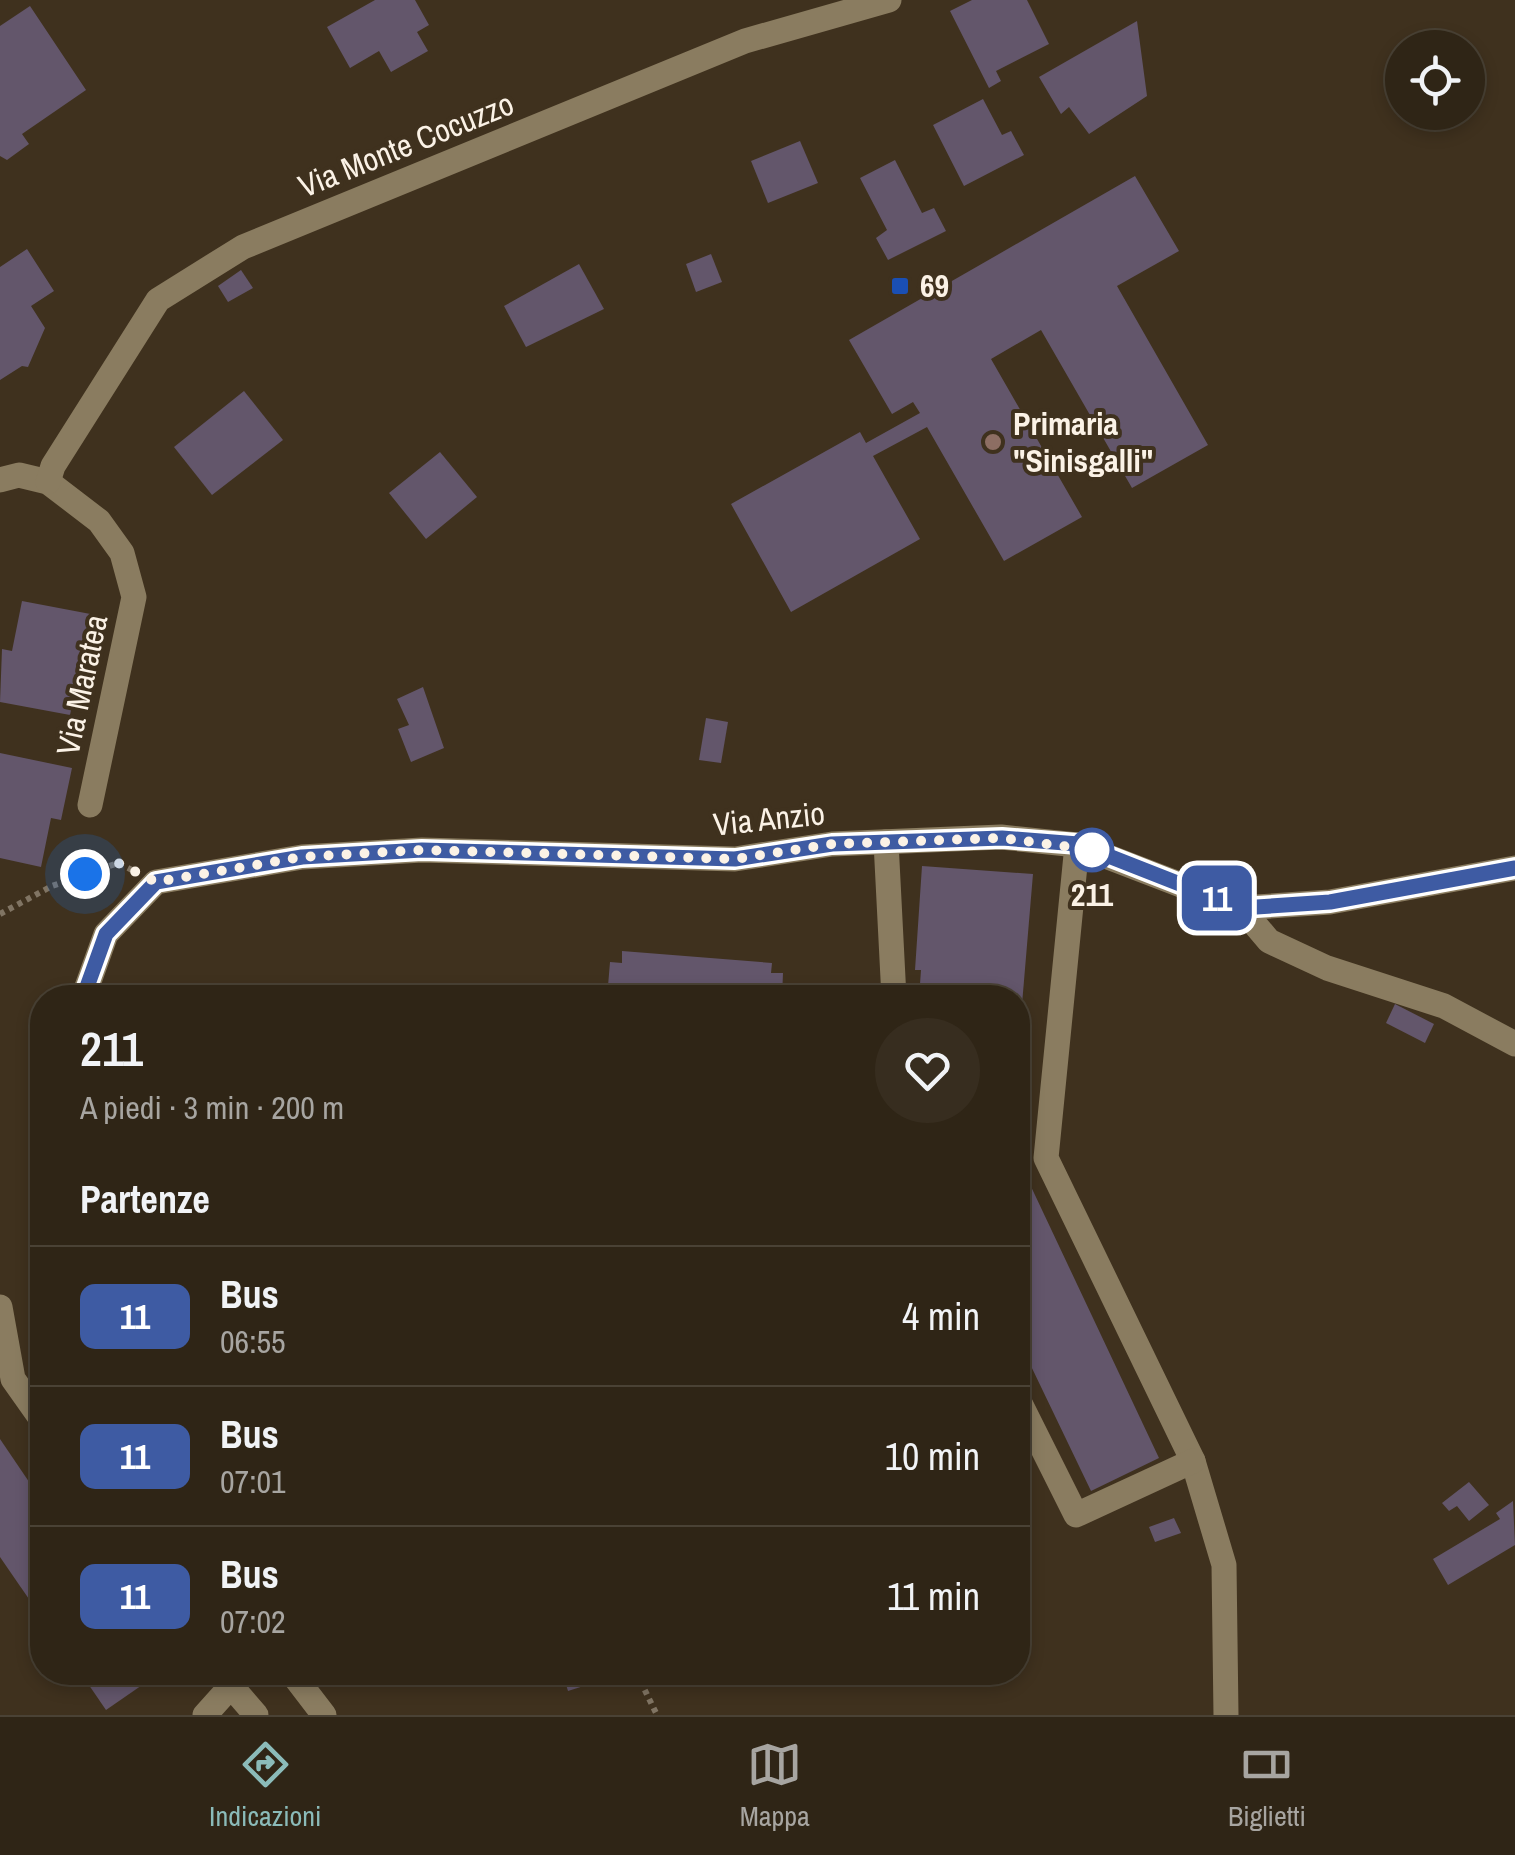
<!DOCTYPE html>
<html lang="it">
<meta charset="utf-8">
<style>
:root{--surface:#2f2516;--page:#372d1f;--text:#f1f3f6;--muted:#a7a5a1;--line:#4a4235;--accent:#8bbbb9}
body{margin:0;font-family:"Archivo Narrow",sans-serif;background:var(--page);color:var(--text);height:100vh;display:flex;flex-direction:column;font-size:38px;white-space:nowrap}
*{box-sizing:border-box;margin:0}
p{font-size:32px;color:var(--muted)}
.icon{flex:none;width:55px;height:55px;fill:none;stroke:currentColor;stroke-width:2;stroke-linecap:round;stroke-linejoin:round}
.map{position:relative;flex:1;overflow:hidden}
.sheet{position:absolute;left:30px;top:985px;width:1000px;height:700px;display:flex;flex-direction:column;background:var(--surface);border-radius:40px;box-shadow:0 5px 15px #0003,0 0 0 2px var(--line)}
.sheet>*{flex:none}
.badge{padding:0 20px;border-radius:15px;font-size:35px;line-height:65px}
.controls{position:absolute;left:1385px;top:30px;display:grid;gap:20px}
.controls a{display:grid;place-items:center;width:100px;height:100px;border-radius:50%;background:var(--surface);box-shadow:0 5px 15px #0003,0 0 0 2px var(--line);font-size:50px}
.you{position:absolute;width:50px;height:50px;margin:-25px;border:8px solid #fff;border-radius:50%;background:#1a73e8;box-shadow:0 0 0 15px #1a73e833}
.map>.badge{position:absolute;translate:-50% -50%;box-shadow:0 0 0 5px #fff}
h2{padding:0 50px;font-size:38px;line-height:90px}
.round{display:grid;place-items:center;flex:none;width:105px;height:105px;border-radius:52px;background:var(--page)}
.headline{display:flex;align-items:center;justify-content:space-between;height:170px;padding:0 50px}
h1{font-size:48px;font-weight:600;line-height:75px}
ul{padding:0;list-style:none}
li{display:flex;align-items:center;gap:30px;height:140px;padding:0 50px;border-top:2px solid var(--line)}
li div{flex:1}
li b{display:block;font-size:38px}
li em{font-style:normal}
li .badge{min-width:110px;font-weight:700;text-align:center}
.dock{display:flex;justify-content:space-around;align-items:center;height:140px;border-top:2px solid var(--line);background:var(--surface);font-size:28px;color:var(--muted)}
.dock a{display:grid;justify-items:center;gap:5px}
.dock .selected{color:var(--accent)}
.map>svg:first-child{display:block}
</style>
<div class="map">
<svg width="1515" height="1715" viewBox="0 0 1515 1715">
<rect width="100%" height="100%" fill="#3f311e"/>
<g fill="#63566b">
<path d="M375,0H415L429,25L417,32L428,51L391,72L379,51L350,68L327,27Z"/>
<path d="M972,0H1027L1049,44L996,71L1001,81L989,88L950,11Z"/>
<path d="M30,6L86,90L22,134L29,144L7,160L0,156V26Z"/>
<path d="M1137,21L1147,96L1089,134L1069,107L1061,114L1039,77Z"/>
<path d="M983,99L1002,135L1011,131L1024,155L964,186L933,125Z"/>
<path d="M800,141L818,183L768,203L751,161Z"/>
<path d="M895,160L922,213L934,208L946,231L888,260L876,238L887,230L860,178Z"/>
<path d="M1135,176L1179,251L1117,286L1208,445L1132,488L1041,330L991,359L1082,517L1004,561L927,427L873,456L920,539L791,612L731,504L860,432L866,443L920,413L913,402L892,414L849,340Z"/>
<path d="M27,249L54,291L31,306L45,328L28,367L22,366L0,380V267Z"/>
<path d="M711,254L722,282L696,292L686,264Z"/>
<path d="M579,264L604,309L526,347L504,306Z"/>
<path d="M241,270L253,288L228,302L218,286Z"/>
<path d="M244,391L283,440L212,495L174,447Z"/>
<path d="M440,452L477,497L426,539L389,493Z"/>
<path d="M22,601L101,616L91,669L80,667L70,715L0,702L2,649L12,651Z"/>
<path d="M423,687L444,748L411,762L398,729L409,725L397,699Z"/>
<path d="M706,718L728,722L721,763L699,760Z"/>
<path d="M0,753L72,768L61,820L51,818L41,867L0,858Z"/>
<path d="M922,866L1033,874L1020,1028L1018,998H919L921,970H915Z"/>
<path d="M622,951L772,963L771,973H783L782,998H607L610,962L622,963Z"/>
<path d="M1395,1004L1434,1024L1425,1043L1386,1023Z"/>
<path d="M1018,1159L1027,1166L1026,1176L1159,1458L1091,1491L1018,1339Z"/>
<path d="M0,1439L42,1501V1618L0,1557Z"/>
<path d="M1469,1482L1489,1505L1469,1521L1457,1506L1449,1511L1442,1503Z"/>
<path d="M1513,1501L1515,1545L1448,1585L1433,1559L1500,1519L1496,1513Z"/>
<path d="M1174,1518L1181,1533L1155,1542L1149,1527Z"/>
<path d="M80,1672H161L106,1710Z"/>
<path d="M562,1672H586L590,1684L568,1691Z"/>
</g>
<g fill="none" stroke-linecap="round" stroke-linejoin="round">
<g stroke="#807463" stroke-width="6" stroke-dasharray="5 5" stroke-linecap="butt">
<path d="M0,914L52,886L118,863L132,870"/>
<path d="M636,1672L657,1715"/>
</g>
<g stroke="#8a7c60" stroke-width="25">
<path d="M0,480L19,475L48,482L99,521L122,553L134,597L90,805"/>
<path d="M48,482L53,466L158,300L243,247L745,41L889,0"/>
<path d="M886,842L894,998"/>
<path d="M1077,845L1046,1158L1193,1461L1224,1565L1226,1715"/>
<path d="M1241,908L1269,941L1327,968L1444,1006L1515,1044"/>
<path d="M83,998L106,934L156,882L302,857L422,850L735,859L832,844L1001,837L1077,845L1241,908L1330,902L1515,868"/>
<path d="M0,1307L13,1379L42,1420"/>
<path d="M1018,1399L1076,1515L1193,1461"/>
<path d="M291,1672L324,1715"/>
<path d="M205,1715L231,1686L256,1715"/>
</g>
</g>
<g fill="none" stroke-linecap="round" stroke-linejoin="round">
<defs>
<path id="line" d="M83,998L106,934L156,882L302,857L422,850L735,859L832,844L1002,838L1078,844L1241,908L1330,902L1515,868"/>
</defs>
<use href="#line" stroke="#fff" stroke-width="22"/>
<use href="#line" stroke="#3e5ba3" stroke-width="15"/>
<path stroke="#fbf2e6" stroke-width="10" stroke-dasharray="0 18" d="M85,874L118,863L156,882L302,857L422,850L735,859L832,844L1002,838L1092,850"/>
</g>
<rect fill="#1a4fb4" stroke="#3f311e" stroke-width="4" x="890" y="276" width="20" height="20" rx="5"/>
<circle fill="#8d6e63" stroke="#3f311e" stroke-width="4" cx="993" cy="442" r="10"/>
<circle fill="#fff" stroke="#3e5ba3" stroke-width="5" cx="1092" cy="850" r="20"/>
<g text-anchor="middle" stroke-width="8" stroke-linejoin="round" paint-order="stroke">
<g font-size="32" fill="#fbf2e6" stroke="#3f311e">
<text transform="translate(406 145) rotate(-22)" y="11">Via Monte Cocuzzo</text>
<text transform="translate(82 685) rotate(-78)" y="11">Via Maratea</text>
<text transform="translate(769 819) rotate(-6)" y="11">Via Anzio</text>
</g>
<g font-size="32" font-weight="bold" fill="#fbf2e6" stroke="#3f311e" text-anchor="start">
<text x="920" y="297">69</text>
<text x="1013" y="435">Primaria<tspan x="1013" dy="37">"Sinisgalli"</tspan></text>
</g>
<g font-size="32" font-weight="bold" fill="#fbf2e6" stroke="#3f311e">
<text x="1092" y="906">211</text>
</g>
</g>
</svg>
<div class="controls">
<a><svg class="icon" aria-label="locate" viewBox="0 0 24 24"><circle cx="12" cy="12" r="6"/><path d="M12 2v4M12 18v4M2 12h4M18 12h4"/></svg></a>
</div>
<div class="you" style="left:85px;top:874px"></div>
<b class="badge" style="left:1217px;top:898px;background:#3e5ba3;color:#fff">11</b>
<section class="sheet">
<div class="headline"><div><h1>211</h1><p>A piedi · 3 min · 200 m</p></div><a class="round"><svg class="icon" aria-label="heart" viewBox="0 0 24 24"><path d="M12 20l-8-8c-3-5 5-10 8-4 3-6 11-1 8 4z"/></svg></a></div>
<h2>Partenze</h2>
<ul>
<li><span class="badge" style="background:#3e5ba3;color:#fff">11</span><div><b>Bus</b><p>06:55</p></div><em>4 min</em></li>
<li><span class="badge" style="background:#3e5ba3;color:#fff">11</span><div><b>Bus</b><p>07:01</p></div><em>10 min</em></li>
<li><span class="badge" style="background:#3e5ba3;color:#fff">11</span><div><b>Bus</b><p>07:02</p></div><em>11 min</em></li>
</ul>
</section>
</div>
<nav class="dock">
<a class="selected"><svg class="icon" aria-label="directions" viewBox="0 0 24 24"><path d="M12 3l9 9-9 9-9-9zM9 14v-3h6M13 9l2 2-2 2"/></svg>Indicazioni</a>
<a><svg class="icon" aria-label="map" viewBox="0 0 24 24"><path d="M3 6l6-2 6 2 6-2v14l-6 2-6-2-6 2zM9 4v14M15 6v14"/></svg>Mappa</a>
<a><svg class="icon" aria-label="tickets" viewBox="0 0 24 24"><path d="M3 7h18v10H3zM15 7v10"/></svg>Biglietti</a>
</nav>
